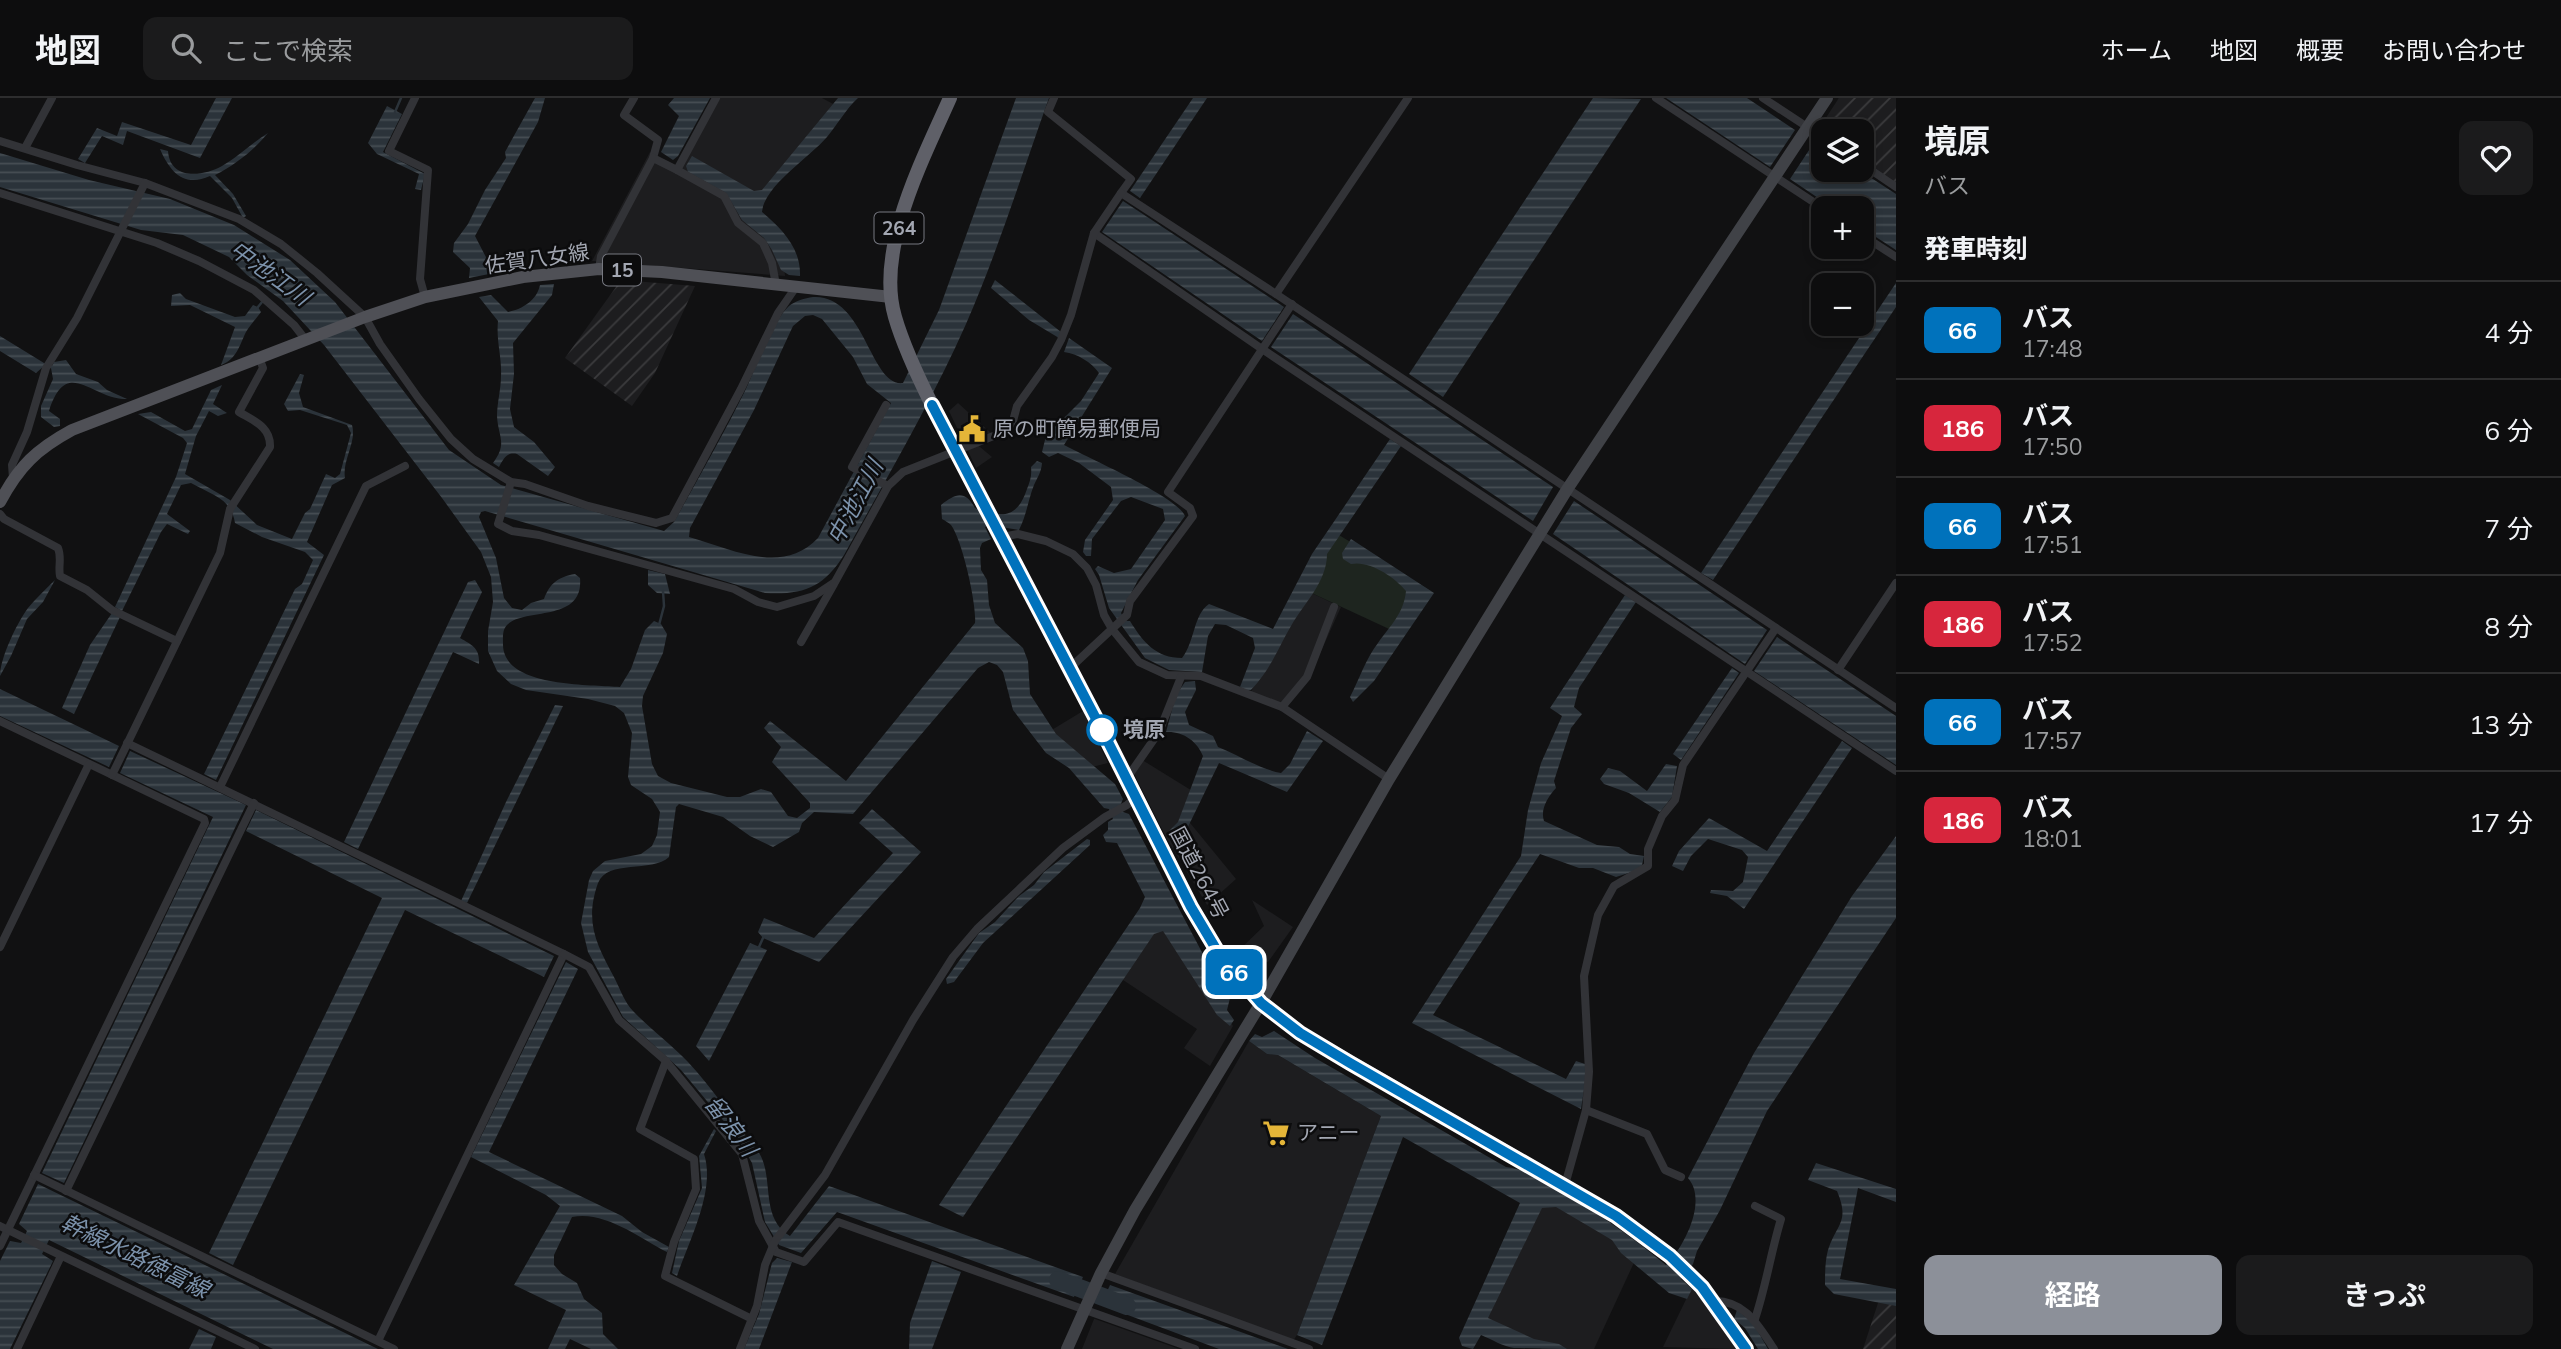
<!DOCTYPE html>
<html lang="ja">
<meta charset="utf-8">
<style>
:root{--surface:#0d0d0e;--page:#1b1b1c;--text:#f1f3f6;--muted:#9a9c9e;--line:#2d2d2e;--accent:#8c9099}
body{margin:0;font-family:Mulish,"Noto Sans JP",sans-serif;background:var(--page);color:var(--text);height:100vh;display:flex;flex-direction:column;font-size:26px;white-space:nowrap}
*{box-sizing:border-box;margin:0}
p{font-size:23px;color:var(--muted)}
.icon{flex:none;width:38px;height:38px;fill:none;stroke:currentColor;stroke-width:2;stroke-linecap:round;stroke-linejoin:round}
.map{position:relative;flex:1;overflow:hidden}
.panel{display:flex;flex-direction:column;background:var(--surface);width:665px}
.panel>*{flex:none}
.badge{padding:0 14px;border-radius:10px;font-size:24px;line-height:46px}
.tools{position:absolute;left:1811px;top:21px;display:grid;gap:14px}
.tools a{display:grid;place-items:center;width:63px;height:63px;border-radius:14px;background:var(--surface);box-shadow:0 4px 10px #0003,0 0 0 2px var(--line);font-size:35px}
.map>.badge{position:absolute;translate:-50% -50%;box-shadow:0 0 0 4px #fff}
h2{padding:0 28px;font-size:26px;line-height:63px}
.round{display:grid;place-items:center;flex:none;width:74px;height:74px;border-radius:14px;background:var(--page)}
.head{display:flex;align-items:center;justify-content:space-between;height:119px;padding:0 28px}
h1{font-size:33px;font-weight:700;line-height:52px}
.button{display:flex;gap:14px;margin-top:auto;padding:14px 28px}
.button a{flex:1;height:80px;border-radius:14px;background:var(--accent);color:#fff;font-size:28px;font-weight:700;line-height:80px;text-align:center}
.button a+a{background:var(--page);color:var(--text)}
ul{padding:0;list-style:none}
li{display:flex;align-items:center;gap:21px;height:98px;padding:0 28px;border-top:2px solid var(--line)}
li div{flex:1}
li b{display:block;font-size:26px}
li em{font-style:normal}
li .badge{min-width:77px;font-weight:700;text-align:center}
header{display:flex;align-items:center;gap:42px;box-sizing:border-box;height:98px;padding:0 35px;background:var(--surface);border-bottom:2px solid var(--line)}
header strong{font-size:33px}
nav{display:flex;gap:38px;margin-inline-start:auto;font-size:24px}
.search{width:490px;height:63px;background:var(--page);display:flex;align-items:center;gap:18px;box-sizing:border-box;padding:0 24px;border-radius:14px;color:var(--muted);font-size:26px}
main{display:flex;flex:1;min-height:0}
.map>svg:first-child{display:block}
</style>
<header>
<strong>地図</strong>
<div class="search"><svg class="icon" aria-label="search" viewBox="0 0 24 24"><circle cx="10" cy="10" r="6"/><path d="M15 15l6 6"/></svg>ここで検索</div>
<nav><a>ホーム</a><a>地図</a><a>概要</a><a>お問い合わせ</a></nav>
</header>
<main>
<div class="map">
<svg width="1896" height="1251" viewBox="0 0 1896 1251">
<defs>
<pattern id="industrial-furrows" width="10" height="10" patternUnits="userSpaceOnUse" patternTransform="scale(1.75)"><rect width="10" height="10" fill="#1d1d1f"/><path d="M-1 1l2-2M0 10L10 0M9 11l2-2" fill="none" stroke="#3b3b3d"/></pattern>
<pattern id="water-rules" width="6" height="5" patternUnits="userSpaceOnUse" patternTransform="scale(1.75)"><rect width="6" height="5" fill="#2b333a"/><path d="M0 2.5h6" fill="none" stroke="#474e54"/></pattern>
</defs>
<rect width="100%" height="100%" fill="#111112"/>
<g fill="#1d1d1f">
<path d="M712,0H822L837,8L750,113L782,142L785,178L592,163L650,54L676,67Z"/>
<path d="M958,305L991,335L974,344L992,359L976,370L949,313Z"/>
<path d="M1303,491L1341,509L1308,582L1285,609L1251,594L1273,545Z"/>
<path d="M1083,613L1108,665L1076,673L1050,633Z"/>
<path d="M1139,660L1194,694L1186,720L1236,781L1207,807L1167,741L1131,670Z"/>
<path d="M1252,802L1293,829L1268,864L1243,861L1237,854L1264,828Z"/>
<path d="M1154,806L1233,928L1210,968L1184,950L1197,931L1108,872Z"/>
<path d="M1249,943L1267,956L1278,957L1381,1018L1297,1237L1293,1243L1115,1176Z"/>
<path d="M1541,1095L1638,1156L1594,1251H1542L1480,1225Z"/>
<path d="M1692,1189L1717,1220L1737,1251L1663,1249Z"/>
<path d="M1094,1221H1095L1179,1251H1082Z"/>
</g>
<g fill="url(#industrial-furrows)">
<path d="M1839,0H1896V93L1862,70V33H1824L1823,45L1814,38Z"/>
<path d="M621,182L695,188L655,275L632,308L565,260Z"/>
<path d="M1880,1199L1896,1202V1251H1863Z"/>
</g>
<path fill="#1e251f" d="M1334,434L1431,493L1402,537L1303,491Z"/>
<g fill="url(#water-rules)" fill-rule="evenodd">
<path d="M216,0H232L200,60L127,33L123,47L102,38L85,65L78,61L97,30L117,38L122,24L191,47Z"/>
<path d="M535,0H545L538,24L475,138L490,167L489,176L469,180L470,170L453,154L454,145L468,126L485,92L506,60L505,54Z"/>
<path d="M674,0H710L678,58L673,62L661,54L679,18L668,7Z"/>
<path d="M838,0H858C845,12 838,26 827,39C810,59 764,88 762,114C782,131 801,150 800,178L789,177L781,172L772,152L764,140L742,122L726,95L688,74L686,68L692,58L754,93L762,92Z"/>
<path d="M1016,0H1049C1022,75 998,153 966,226C931,305 886,381 844,457C823,490 803,497 765,495L485,413L481,414L479,419L496,460L504,500L512,510L522,512L531,505L544,501C550,485 558,479 575,476L580,480C584,525 524,509 507,527C502,532 503,540 503,547C504,590 590,586 620,589L631,571L645,532L654,523L661,526L667,536L663,555L643,598L642,608L652,666L658,678L671,685L727,699H740L761,691L771,694L788,718L797,720L810,710V705L772,664L781,649L764,630L770,623L846,683L975,525C977,507 962,441 951,427C949,425 944,422 942,421L941,407C956,395 965,392 975,410C1002,420 1017,421 1027,391C1030,383 1032,378 1031,369L1037,363L1042,365C1041,375 1038,378 1034,387C1028,402 1027,416 1019,432L988,427L985,429L991,441L982,445L980,450L981,472L987,482L989,507L995,525L1023,550L1028,563L1030,596L1056,636L1115,686L1123,701L1120,708L1123,714L1129,716L1205,860L1227,887L1230,900L1227,912L1234,922L1230,928L1217,917L1163,833L1154,836L963,1119L939,1107L1140,810L1145,799L1117,745L1106,744L1103,737L1108,732V724L1113,721L1109,711L1104,710L1069,670L1046,655L1013,612L1003,574L997,567L989,564L978,570L853,716L814,714L802,725L799,734L773,749L750,738L723,719L679,706L676,709L669,759C652,775 607,761 598,785C584,825 597,847 615,881C620,891 625,905 633,913C650,931 671,946 688,964C713,991 734,1023 757,1052C776,1077 758,1119 790,1138L829,1088L1083,1179L1074,1199L837,1114L801,1155L779,1147L765,1124L752,1065L737,1039L681,972L623,919L588,854L581,825L589,782L593,773L605,763L641,756L652,748L657,737L660,714L652,701L631,687L628,679L632,635L624,615L615,608L588,601L526,592L511,586L497,573L488,553V533L493,504L491,479L481,454L442,400L324,247L283,203L247,177L229,159L183,137L141,132L0,89V55L89,82L170,101L234,127L290,162L335,204L449,352L501,387L664,433L674,424C698,381 723,337 745,293C755,272 773,222 789,208C795,203 805,200 813,199C865,196 870,289 903,285L939,212ZM813,217L822,221L853,259L867,286L891,305L818,440C782,478 732,451 689,439L690,430L754,312L793,228L805,218Z"/>
<path d="M1193,0H1207L1140,100L1130,93Z"/>
<path d="M1593,0L1641,1L1443,299L1409,276Z"/>
<path d="M1666,0H1747L1795,32L1770,69Z"/>
<path d="M387,8L402,16L383,54L425,76L421,92L415,91L419,76L377,56L368,45Z"/>
<path d="M268,35C254,52 235,67 215,77L233,96L246,118L243,120L232,100L210,78C184,90 170,74 160,51L168,53C170,82 202,79 222,68C238,59 252,45 268,35Z"/>
<path d="M1815,43L1823,48L1824,72H1859L1896,96V152L1862,130V110H1833L1790,81Z"/>
<path d="M1123,103L1284,209L1262,243L1102,134Z"/>
<path d="M995,182L1061,234L1059,240L1029,222L991,190Z"/>
<path d="M1896,185V209L1713,482L1701,475Z"/>
<path d="M554,186L552,197L513,245L514,276L510,311L514,329L534,344L555,369L548,378L517,356C507,354 504,360 499,369L493,365C508,345 498,339 497,318C497,305 501,291 501,278C502,259 496,243 498,223L479,199L491,197L508,214C523,211 537,202 540,187Z"/>
<path d="M180,195L186,201L235,219L245,218L253,207L258,209L261,214C256,221 250,227 246,234C239,248 237,261 221,267L235,229L190,207L171,208L172,197Z"/>
<path d="M1293,216L1553,389L1533,423L1271,249Z"/>
<path d="M0,238L44,265L52,268L54,264L66,262L76,276L98,284L107,292L127,301C91,302 67,257 49,313L60,321V328L54,329L41,319V308L53,281L51,270L44,268L36,275L0,253Z"/>
<path d="M1069,240L1112,270L1064,347C1086,359 1178,399 1185,418L1138,482L1121,515L1125,523H1130C1143,544 1156,560 1182,560C1195,544 1193,517 1209,506L1273,531L1312,456L1390,341L1401,348L1327,456C1327,484 1304,505 1291,528C1277,552 1271,571 1251,592H1246L1240,589L1255,550L1253,540L1226,527L1215,526L1208,538L1202,574L1169,572L1145,560L1109,510L1099,477L1095,471L1098,468L1114,475L1131,471L1165,422L1163,411L1131,399L1121,403L1092,441L1091,458H1086L1083,454L1085,442L1113,402L1111,389L1079,365L1058,355L1049,359L1042,354L1046,338L1081,303L1099,275C1091,264 1078,256 1064,254Z"/>
<path d="M300,276L304,277L299,295L303,309L352,327C357,344 342,362 345,380L332,387L307,444L324,457L216,682L204,676L295,491L302,486L313,462L305,454L262,439L235,425C231,400 212,397 191,385L181,387L167,416L190,433L188,436L167,426L161,434L122,513L115,509L176,379L187,345L183,340L138,316L151,314L185,333L192,331L211,292L222,287L213,306L227,315L218,318L209,313L196,338L185,376L230,402L257,427L292,441L305,415L310,411L326,376L335,380L340,376L351,335L347,327L300,312L288,313L284,306Z"/>
<path d="M1574,403L1767,532L1745,566L1553,436Z"/>
<path d="M1351,441L1434,495L1374,583L1353,604L1350,599C1359,582 1366,560 1378,545C1390,528 1404,515 1406,493C1395,479 1369,462 1351,466L1343,461L1342,455Z"/>
<path d="M648,472L665,476L670,496L657,495L648,487Z"/>
<path d="M55,482L43,504L27,521L11,558L0,578C0,560 17,525 28,510C36,500 46,491 55,482Z"/>
<path d="M475,482L482,494L460,540C472,547 480,550 479,566L453,554L358,751L344,744L468,484Z"/>
<path d="M1625,497L1636,504L1579,590L1574,609L1582,616L1571,630L1554,683L1556,690C1548,699 1540,711 1544,723L1597,747L1619,749L1630,756L1644,758L1642,767L1635,773L1616,779L1593,770H1579L1540,756L1433,917L1566,981L1576,963L1585,966L1586,979L1581,1011L1412,925L1521,758L1528,712L1541,665L1562,618L1550,610Z"/>
<path d="M112,515L120,519L74,616L62,610L90,547Z"/>
<path d="M1777,539L1896,618V667L1754,573Z"/>
<path d="M1732,570L1739,575L1681,662L1673,656Z"/>
<path d="M1195,583L1196,592L1185,614L1189,627L1213,638L1218,649C1238,657 1262,672 1281,675L1290,666L1307,633L1323,643L1287,694L1219,665L1185,735L1176,747L1168,734L1178,724L1203,658C1197,643 1183,633 1166,634L1176,597L1185,584Z"/>
<path d="M0,591L119,648L109,669L0,618Z"/>
<path d="M555,607L563,608L467,805L461,803L506,704Z"/>
<path d="M1842,643L1852,650L1744,811L1727,798L1710,795L1711,792L1733,793L1743,784L1748,759L1742,752L1708,741L1691,758L1683,773L1672,768L1679,753L1709,720L1767,753Z"/>
<path d="M130,653L246,707L64,1085L42,1075L213,719L120,675Z"/>
<path d="M1666,666L1677,668L1672,699L1660,714L1629,695L1604,686L1600,681L1608,670L1620,673L1647,693Z"/>
<path d="M872,711L921,754L819,864L763,840L758,834L764,820L814,840L893,755L859,725Z"/>
<path d="M256,712L554,858L544,879L405,812L233,1167L209,1155L382,800L246,733Z"/>
<path d="M1896,738V820L1767,1013L1720,1112L1697,1153L1693,1166L1681,1181L1692,1191L1687,1201L1669,1195L1621,1155L1612,1142L1556,1109L1542,1110L1488,1220L1534,1241L1559,1246L1567,1251C1549,1251 1531,1250 1514,1250C1504,1249 1491,1241 1481,1237L1473,1251L1462,1248L1459,1240L1520,1105L1403,1039L1322,1247L1297,1237L1381,1018L1278,957L1267,956L1249,943L1255,936L1262,939L1274,933L1315,960L1506,1069C1521,1070 1532,1078 1545,1085C1589,1108 1628,1136 1666,1167C1684,1149 1708,1103 1688,1080L1754,955L1852,798Z"/>
<path d="M1087,741L1090,742V747L983,845L954,884L947,886L946,881L979,835L995,824L1019,798L1034,787L1044,774Z"/>
<path d="M750,845L767,852L709,963L696,948Z"/>
<path d="M566,864L578,871L489,1054L622,1118L642,1134L669,1149L667,1154C640,1140 604,1112 572,1119L554,1157V1167L562,1176L577,1185L584,1201L602,1215L603,1236L618,1251H591L570,1241L565,1251H548L566,1212L514,1187L560,1108L546,1097L471,1059Z"/>
<path d="M714,1031L716,1033L704,1056C716,1092 689,1143 677,1178L672,1175L679,1143L702,1090L699,1058Z"/>
<path d="M1816,1065L1896,1091V1104L1858,1090L1840,1181L1896,1191V1208L1834,1196L1825,1187C1825,1176 1825,1163 1828,1152C1837,1125 1850,1124 1837,1093L1808,1082Z"/>
<path d="M38,1086L378,1251H273L49,1142L42,1156L53,1163L10,1251H0V1163L10,1143L21,1145L27,1133L19,1126Z"/>
<path d="M777,1160L792,1164L759,1251H744L759,1216L772,1165Z"/>
<path d="M932,1163L961,1174L932,1251H909L910,1225Z"/>
<path d="M1110,1187L1288,1251H1219L1101,1207Z"/>
<path d="M1737,1212L1753,1225L1768,1251H1758L1745,1230L1734,1221Z"/>
<path d="M199,1231L216,1239L211,1251H189Z"/>
</g>
<g fill="none" stroke-linecap="round" stroke-linejoin="round">
<g stroke="#2b333a" stroke-width="2.5">
<path d="M395,14L401,0"/>
<path d="M258,209L262,204"/>
<path d="M659,527L664,508L663,493"/>
<path d="M759,849L763,840"/>
</g>
<path stroke="#2b333a" stroke-width="18" d="M1058,1182L1127,1208"/>
<g stroke="#323337" stroke-width="8">
<path d="M415,0L389,53L428,72L420,181L425,199"/>
<path d="M634,0L624,17L658,42L653,60"/>
<path d="M1054,0L1048,14L1131,81L1121,95L1276,196L1896,610"/>
<path d="M1656,0L1824,111"/>
<path d="M1763,0L1824,40"/>
<path d="M0,43L77,67L145,85L239,121L281,146L317,175L365,219L380,246L419,301L451,341L473,361L511,384L525,386L588,408L656,425L672,420L741,291L778,215L796,189"/>
<path d="M25,50L52,0"/>
<path d="M1862,66L1896,89"/>
<path d="M677,72L724,98L738,125L763,145L772,165L776,187"/>
<path d="M0,95L157,145L199,163L254,192L294,227L305,241"/>
<path d="M1094,135L1262,251L1896,673"/>
<path d="M1862,137L1896,159"/>
<path d="M599,171L601,158L653,60L677,72L716,0"/>
<path d="M1276,196L1408,0"/>
<path d="M886,307L852,369L888,388"/>
<path d="M13,380L12,367L27,334L46,270L77,220L145,85"/>
<path d="M511,384L498,426L512,433L539,437L734,491L758,504L777,509L814,498L835,484L888,388L903,374L1006,333L1013,323L1017,308L1052,259L1061,242L1071,217L1094,135L1121,95"/>
<path d="M0,416L4,421L58,450C62,460 58,468 60,478L87,492L112,512L177,543"/>
<path d="M1002,439L1018,436L1046,443L1073,456L1087,470L1096,487L1104,517L1112,531L1139,564L1167,577L1201,578L1282,609L1389,681"/>
<path d="M801,544L834,486"/>
<path d="M1070,570L1127,517L1130,503L1193,418L1190,410L1168,394L1292,206"/>
<path d="M1838,572L1896,485"/>
<path d="M1282,609L1307,579L1334,509"/>
<path d="M0,623L204,721L205,725L0,1148"/>
<path d="M127,645L564,856L378,1243"/>
<path d="M112,677L220,455L230,411L270,349C271,329 254,323 239,314L263,270L259,259"/>
<path d="M1127,680L1159,634L1181,579"/>
<path d="M220,689L366,388L405,368"/>
<path d="M0,849L89,666"/>
<path d="M564,856L589,869L619,922L666,963L742,1056L759,1123L776,1154L804,1164L838,1124L1195,1251"/>
<path d="M666,963L640,1031L694,1061L696,1091L674,1144L665,1178L752,1221"/>
<path d="M1586,1012L1647,1036L1665,1072L1681,1079"/>
<path d="M34,1077L394,1251"/>
<path d="M1565,1087L1586,1012L1589,974L1584,878L1598,817L1614,788L1648,768V751L1662,718L1675,702L1683,667L1776,530"/>
<path d="M66,1093L254,705"/>
<path d="M1755,1108L1781,1121C1771,1154 1766,1188 1755,1221"/>
<path d="M0,1128L255,1251"/>
<path d="M1101,1175L1309,1251"/>
<path d="M1713,1203C1745,1202 1758,1227 1774,1251"/>
<path d="M17,1251L61,1158"/>
<path d="M740,1251L757,1208L765,1167L775,1143L825,1077L913,922L953,859L977,831L1063,750L1105,719L1127,707L1136,699"/>
</g>
<path stroke="#404247" stroke-width="12" d="M1067,1251L1101,1175L1135,1112L1261,905L1389,681L1568,390L1827,0"/>
<path stroke="#4f5056" stroke-width="12" d="M0,404C19,368 37,351 72,332L365,219L425,199L523,179L599,171L662,174L891,199"/>
<path stroke="#5f6068" stroke-width="14" d="M950,0C923,61 875,152 895,219C904,250 918,279 932,307L1127,680L1191,809L1219,857L1261,905L1300,935L1617,1118L1670,1158L1702,1189L1746,1251"/>
</g>
<g fill="none" stroke-linecap="round" stroke-linejoin="round">
<defs>
<path id="line" d="M932,307L1104,636L1191,809L1219,856L1261,905L1300,935L1350,965L1616,1118L1670,1158L1702,1189L1746,1251"/>
</defs>
<use href="#line" stroke="#fff" stroke-width="16"/>
<use href="#line" stroke="#0072bc" stroke-width="10"/>
</g>
<defs>
<symbol id="civic-bare" viewBox="-9 -9 18 18"><path d="M-.6-6.5H3V-4.5H.6V-3L4-1V1h2V6H-6V1h2V-1L-.6-3ZM-1.2 2.5V6h2.4V2.5Z" fill="#e4b538" stroke="#0c0c0d" stroke-width="2.5" paint-order="stroke"/></symbol>
<symbol id="supermarket-bare" viewBox="-9 -9 18 18"><path d="M-6-5.5h2.5l.6 2H6L4.5 2H-2.5L-4.4-4H-6ZM-1.5 3.2a1.3 1.3 0 1 0 .1 0ZM3 3.2a1.3 1.3 0 1 0 .1 0Z" fill="#e4b538" stroke="#0c0c0d" stroke-width="2.5" paint-order="stroke"/></symbol>
</defs>
<g fill-rule="evenodd">
<use href="#civic-bare" x="953" y="312" width="38" height="38"/>
<use href="#supermarket-bare" x="1257" y="1016" width="38" height="38"/>
</g>
<circle fill="#fff" stroke="#0072bc" stroke-width="3.5" cx="1102" cy="632" r="14"/>
<g text-anchor="middle" stroke-width="5" stroke-linejoin="round" paint-order="stroke">
<g fill="#0c0c0d" stroke="#767880" stroke-width="2">
<rect x="874.5" y="114.5" width="49" height="31" rx="5"/>
<rect x="603" y="156.5" width="38" height="31" rx="5"/>
</g>
<g font-size="19" font-weight="bold" fill="#a3a7b2">
<text x="899" y="137">264</text>
<text x="622" y="179">15</text>
</g>
<g font-size="21" fill="#a3a7b2" stroke="#0c0c0d">
<text transform="translate(537 161) rotate(-8)" y="7">佐賀八女線</text>
<text transform="translate(1199 775) rotate(62)" y="7">国道264号</text>
</g>
<g font-size="21" fill="#a3a7b2" stroke="#0c0c0d" text-anchor="start">
<text x="993" y="338">原の町簡易郵便局</text>
<text x="1297" y="1042">アニー</text>
</g>
<g font-size="21" font-weight="bold" fill="#a3a7b2" stroke="#0c0c0d" text-anchor="start">
<text x="1123" y="639">境原</text>
</g>
<g font-size="23" font-style="italic" fill="#7c92ab" stroke="#0c0c0d">
<text transform="translate(270 175) rotate(36)" y="8">中池江川</text>
<text transform="translate(855 404) rotate(-62)" y="8">中池江川</text>
<text transform="translate(731 1028) rotate(53)" y="8">留浪川</text>
<text transform="translate(135 1158) rotate(26)" y="8">幹線水路徳富線</text>
</g>
</g>
</svg>
<div class="tools">
<a><svg class="icon" aria-label="layers" viewBox="0 0 24 24"><path d="M12 4l9 5-9 5-9-5zM3 14l9 5 9-5"/></svg></a>
<a>+</a>
<a>−</a>
</div>
<b class="badge" style="left:1234px;top:874px;background:#0072bc;color:#fff">66</b>
</div>
<section class="panel">
<div class="head"><div><h1>境原</h1><p>バス</p></div><a class="round"><svg class="icon" aria-label="heart" viewBox="0 0 24 24"><path d="M12 20l-8-8c-3-5 5-10 8-4 3-6 11-1 8 4z"/></svg></a></div>
<h2>発車時刻</h2>
<ul>
<li><span class="badge" style="background:#0072bc;color:#fff">66</span><div><b>バス</b><p>17:48</p></div><em>4 分</em></li>
<li><span class="badge" style="background:#d7263d;color:#fff">186</span><div><b>バス</b><p>17:50</p></div><em>6 分</em></li>
<li><span class="badge" style="background:#0072bc;color:#fff">66</span><div><b>バス</b><p>17:51</p></div><em>7 分</em></li>
<li><span class="badge" style="background:#d7263d;color:#fff">186</span><div><b>バス</b><p>17:52</p></div><em>8 分</em></li>
<li><span class="badge" style="background:#0072bc;color:#fff">66</span><div><b>バス</b><p>17:57</p></div><em>13 分</em></li>
<li><span class="badge" style="background:#d7263d;color:#fff">186</span><div><b>バス</b><p>18:01</p></div><em>17 分</em></li>
</ul>
<div class="button"><a>経路</a><a>きっぷ</a></div>
</section>
</main>
